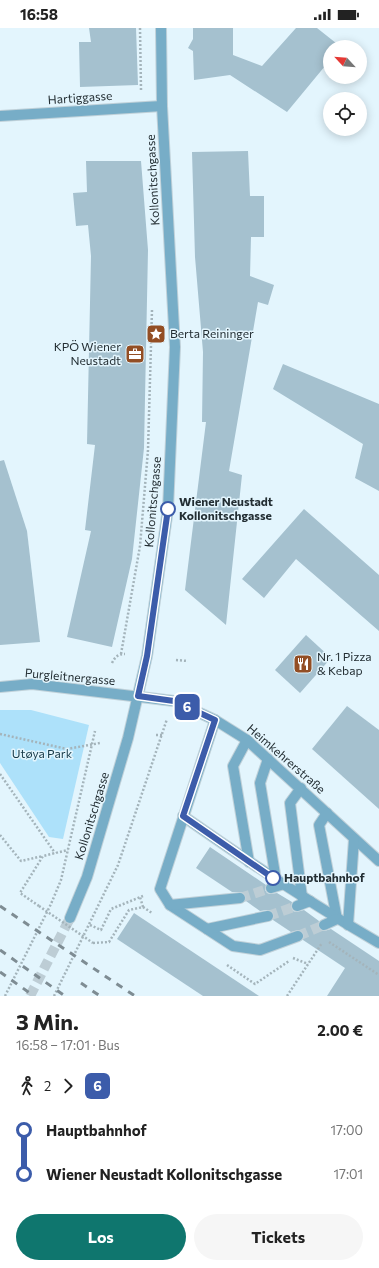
<!DOCTYPE html>
<html lang="de">
<meta charset="utf-8">
<style>
:root{--surface:#fff;--page:#f6f6f6;--text:#222;--muted:#767676;--accent:#0f766e}
body{margin:0;font-family:Commissioner,sans-serif;background:var(--page);color:var(--text);height:100vh;display:flex;flex-direction:column;font-size:15px;white-space:nowrap}
*{box-sizing:border-box;margin:0}
p{font-size:13px;color:var(--muted)}
.icon{flex:none;width:22px;height:22px;fill:none;stroke:currentColor;stroke-width:2;stroke-linecap:round;stroke-linejoin:round}
.map{position:relative;height:968px;overflow:hidden}
.sheet{display:flex;flex-direction:column;background:var(--surface);flex:1}
.sheet>*{flex:none}
.badge{padding:0 8px;border-radius:6px;font-size:14px;line-height:26px}
.needle{width:26px;rotate:296deg}
.tools{position:absolute;left:323px;top:12px;display:grid;gap:8px}
.tools a{display:grid;place-items:center;width:44px;height:44px;border-radius:50%;background:var(--surface);box-shadow:0 2px 10px #0003;font-size:20px}
.map>.badge{position:absolute;translate:-50% -50%;box-shadow:0 0 0 2px #fff}
.legs{display:flex;align-items:center;gap:6px;height:44px;padding:0 16px;font-size:13px}
.legs p{margin-inline-start:auto}
.head{display:flex;align-items:center;justify-content:space-between;height:68px;padding:0 16px}
h1{font-size:22px;font-weight:700;line-height:30px}
.action{display:flex;gap:8px;margin-top:auto;padding:8px 16px}
.action a{flex:1;height:46px;border-radius:24px;background:var(--accent);color:#fff;font-size:16px;font-weight:700;line-height:46px;text-align:center}
.action a+a{background:var(--page);color:var(--text)}
ul{padding:0 16px;list-style:none}
li{display:flex;align-items:center;gap:14px;height:44px;font-size:15px}
li i{display:grid;place-items:center;width:6px;height:100%;margin:0 5px;background:currentColor}
li i::after{content:'';width:10px;height:10px;margin:-5px;border:3px solid;border-radius:50%;background:var(--surface)}
li p{margin-inline-start:auto}
li:first-child i{background:linear-gradient(#0000 50%,currentColor 0)}
li:last-child i{background:linear-gradient(currentColor 50%,#0000 0)}
.status{display:flex;justify-content:space-between;align-items:center;height:28px;padding:0 20px;background:var(--surface);direction:ltr}
.status svg{height:11px;fill:currentColor}
.map>svg:first-child{display:block}
</style>
<div class="status"><b>16:58</b><svg viewBox="0 0 49 12"><path d="M0 12V9h3v3zM5 12V6h3v6zM10 12V3h3v9zM15 12V0h3v12zM26 1h20v11H26zM47 4h2v5h-2z"/></svg></div>
<div class="map">
<svg width="379" height="968" viewBox="0 0 379 968">
<rect width="100%" height="100%" fill="#e3f5fd"/>
<path fill="#ade1fa" d="M0,682H31L89,697L63,811L49,809L0,735Z"/>
<g fill="#a5c1cf">
<path d="M89,0H136L138,57L80,59L79,14H91Z"/>
<path d="M193,0H233V27L262,38L296,0H317L341,19H330V32L287,84L230,47L194,52L193,23L188,20L193,11Z"/>
<path d="M248,123L250,168H264V209H251L250,248L274,257L268,277L258,274L229,443L242,447L226,597L185,562L206,394H202L203,324L195,229L192,124Z"/>
<path d="M86,133H141L148,222L144,420L132,531L112,619L67,609L91,503L85,502L95,417L87,416L91,228L88,197L76,198L73,165L87,164Z"/>
<path d="M283,336L379,376V463L355,450L363,416L273,361Z"/>
<path d="M4,432L27,503L40,614L0,617V433Z"/>
<path d="M304,481L379,547V603L296,531L264,570L242,551Z"/>
<path d="M306,607L331,630L300,665L275,642Z"/>
<path d="M347,678L379,702V781L312,721Z"/>
<path d="M210,819L266,857L265,862L267,865L270,866L277,865L292,874L291,880L293,883L296,884L304,882L319,893L318,897L321,902L324,903L331,901L379,933V968H327L345,940L303,912L304,906L302,903L299,902L291,904L273,892L274,887L273,883L267,882L260,883L246,873V869L243,864H232L196,840Z"/>
<path d="M134,885L259,968H203L117,911Z"/>
</g>
<g fill="none" stroke-linecap="round" stroke-linejoin="round">
<g stroke="#bdcdd5" stroke-width="10" stroke-dasharray="10 5" stroke-linecap="butt">
<path d="M240,870L271,860"/>
<path d="M268,888L297,878"/>
<path d="M298,908L324,897"/>
<path d="M30,968L70,890"/>
</g>
<defs>
<g id="minor">
<path d="M0,88L162,78"/>
<path d="M0,659L32,656L174,673L215,692L247,712L379,833"/>
<path d="M215,692L160,861L170,877L233,918L260,922L298,908"/>
<path d="M247,712L233,738L249,834"/>
<path d="M268,731L260,755L276,852"/>
<path d="M301,760L290,775L302,869"/>
<path d="M327,785L319,797L337,891"/>
<path d="M183,788C247,833 312,876 379,915"/>
<path d="M271,860L284,856"/>
<path d="M170,877L240,870"/>
<path d="M297,878L310,873"/>
<path d="M70,890L87,849L128,710L147,628L168,481L175,319L162,78L161,0"/>
<path d="M324,897L337,891"/>
<path d="M348,897L354,811"/>
<path d="M207,901L268,888"/>
</g>
</defs>
<use href="#minor" stroke="#c0d1d9" stroke-width="12"/>
<g stroke="#a4b4bb" stroke-width="2.5" stroke-dasharray="2 2" stroke-linecap="butt">
<path d="M140,0L141,62"/>
<path d="M121,626L140,518L148,422L152,282"/>
<path d="M176,632L188,633"/>
<path d="M112,635C115,629 118,626 125,626"/>
<path d="M0,706L67,721L100,715"/>
<path d="M156,707H162"/>
<path d="M0,746L55,825"/>
<path d="M0,807L21,833L43,828"/>
<path d="M39,878L20,865L43,828L68,822"/>
<path d="M143,879L152,885"/>
<path d="M90,897L101,902L111,881L143,868"/>
<path d="M329,914L379,947"/>
<path d="M93,915L109,914L129,882L143,879L140,869"/>
<path d="M293,930L308,936"/>
<path d="M227,937L255,956L289,933"/>
<path d="M5,968L51,876L61,852L95,703"/>
<path d="M54,968L118,837L167,691"/>
<path d="M287,968L322,915"/>
</g>
<use href="#minor" stroke="#77adc7" stroke-width="10"/>
<g stroke="#7e8c93" stroke-width="3" stroke-dasharray="7 7" stroke-linecap="butt">
<path d="M0,878L135,968"/>
<path d="M0,922L65,968"/>
<path d="M0,944L34,968"/>
<path d="M81,955L100,968"/>
</g>
<path stroke="#a4b4bb" stroke-width="2.5" stroke-dasharray="2 2" stroke-linecap="butt" d="M39,878L93,915"/>
</g>
<g fill="none" stroke-linecap="round" stroke-linejoin="round">
<defs>
<path id="line-1" d="M168,481L147,628L138,668L174,673L215,692L183,788L273,850"/>
</defs>
<use href="#line-1" stroke="#fff" stroke-width="9"/>
<use href="#line-1" stroke="#3c5caa" stroke-width="6"/>
</g>
<defs>
<symbol id="sight-square" viewBox="-11 -11 22 22"><rect x="-9" y="-9" width="18" height="18" rx="4" fill="#934e24" stroke="#e3f5fd"/><path d="M0-6L1.8-2.2L6-1.7L2.9 1.2L3.7 5.4L0 3.3L-3.7 5.4L-2.9 1.2L-6-1.7L-1.8-2.2Z" fill="#fff"/></symbol>
<symbol id="office-square" viewBox="-11 -11 22 22"><rect x="-9" y="-9" width="18" height="18" rx="4" fill="#934e24" stroke="#e3f5fd"/><path d="M-6-3h4V-5.5h4V-3h4V5H-6ZM-1-4.5V-3h2v-1.5ZM-6 0V1H6V0Z" fill="#fff"/></symbol>
<symbol id="restaurant-square" viewBox="-11 -11 22 22"><rect x="-9" y="-9" width="18" height="18" rx="4" fill="#934e24" stroke="#e3f5fd"/><path d="M-5-6h1v4h1v-4h1v4h1v-4h1v5L-1.5 .5V6h-2V.5L-5-1ZM5-6V6H3V1.5H1.5Q1.5-4 5-6Z" fill="#fff"/></symbol>
</defs>
<g fill-rule="evenodd">
<use href="#sight-square" x="145" y="295" width="22" height="22"/>
<use href="#office-square" x="124" y="315" width="22" height="22"/>
<use href="#restaurant-square" x="292" y="625" width="22" height="22"/>
</g>
<g fill="#fff" stroke="#3c5caa" stroke-width="2">
<circle cx="168" cy="481" r="7"/>
<circle cx="273" cy="850" r="7"/>
</g>
<g text-anchor="middle" stroke-width="3" stroke-linejoin="round" paint-order="stroke">
<g font-size="12" fill="#232e33" stroke="#e3f5fd">
<text transform="translate(80 70) rotate(-4)" y="4">Hartiggasse</text>
<text transform="translate(153 152) rotate(-93)" y="4">Kollonitschgasse</text>
<text transform="translate(153 474) rotate(-85)" y="4">Kollonitschgasse</text>
<text transform="translate(70 649) rotate(5)" y="4">Purgleitnergasse</text>
<text transform="translate(286 731) rotate(41)" y="4">Heimkehrerstraße</text>
<text transform="translate(92 788) rotate(-73)" y="4">Kollonitschgasse</text>
</g>
<g font-size="12" fill="#232e33" stroke="#e3f5fd" text-anchor="start">
<text x="170" y="310">Berta Reininger</text>
<text x="121" y="323" text-anchor="end">KPÖ Wiener<tspan x="121" dy="14">Neustadt</tspan></text>
<text x="317" y="633">Nr. 1 Pizza<tspan x="317" dy="14">&amp; Kebap</tspan></text>
</g>
<g font-size="12" font-weight="bold" fill="#232e33" stroke="#e3f5fd" text-anchor="start">
<text x="179" y="478">Wiener Neustadt<tspan x="179" dy="14">Kollonitschgasse</tspan></text>
<text x="284" y="854">Hauptbahnhof</text>
</g>
<g font-size="12" fill="#143847" stroke="#e3f5fd">
<text x="42" y="730">Utøya Park</text>
</g>
</g>
</svg>
<div class="tools">
<a><svg class="needle" viewBox="-14 -14 28 28"><path d="M0-13l5 13h-10z" fill="#e53935"/><path d="M0 13l5-13h-10z" fill="#767676"/></svg></a>
<a><svg class="icon" aria-label="locate" viewBox="0 0 24 24"><circle cx="12" cy="12" r="6"/><path d="M12 2v4M12 18v4M2 12h4M18 12h4"/></svg></a>
</div>
<b class="badge" style="left:187px;top:679px;background:#3c5caa;color:#fff">6</b>
</div>
<section class="sheet">
<div class="head"><div><h1>3 Min.</h1><p>16:58 – 17:01 · Bus</p></div><b>2.00 €</b></div>
<div class="legs"><svg class="icon" aria-label="walk" viewBox="0 0 24 24"><circle cx="13" cy="4" r="2"/><path d="M13 8l-2 6 4 7M11 14l-3 7M7 12l3-4h3l4 4"/></svg>2<svg class="icon" aria-label="forward" viewBox="0 0 24 24"><path d="M9 5l7 7-7 7"/></svg><b class="badge" style="background:#3c5caa;color:#fff">6</b></div>
<ul>
<li><i style="color:#3c5caa"></i><b>Hauptbahnhof</b><p>17:00</p></li>
<li><i style="color:#3c5caa"></i><b>Wiener Neustadt Kollonitschgasse</b><p>17:01</p></li>
</ul>
<div class="action"><a>Los</a><a>Tickets</a></div>
</section>
